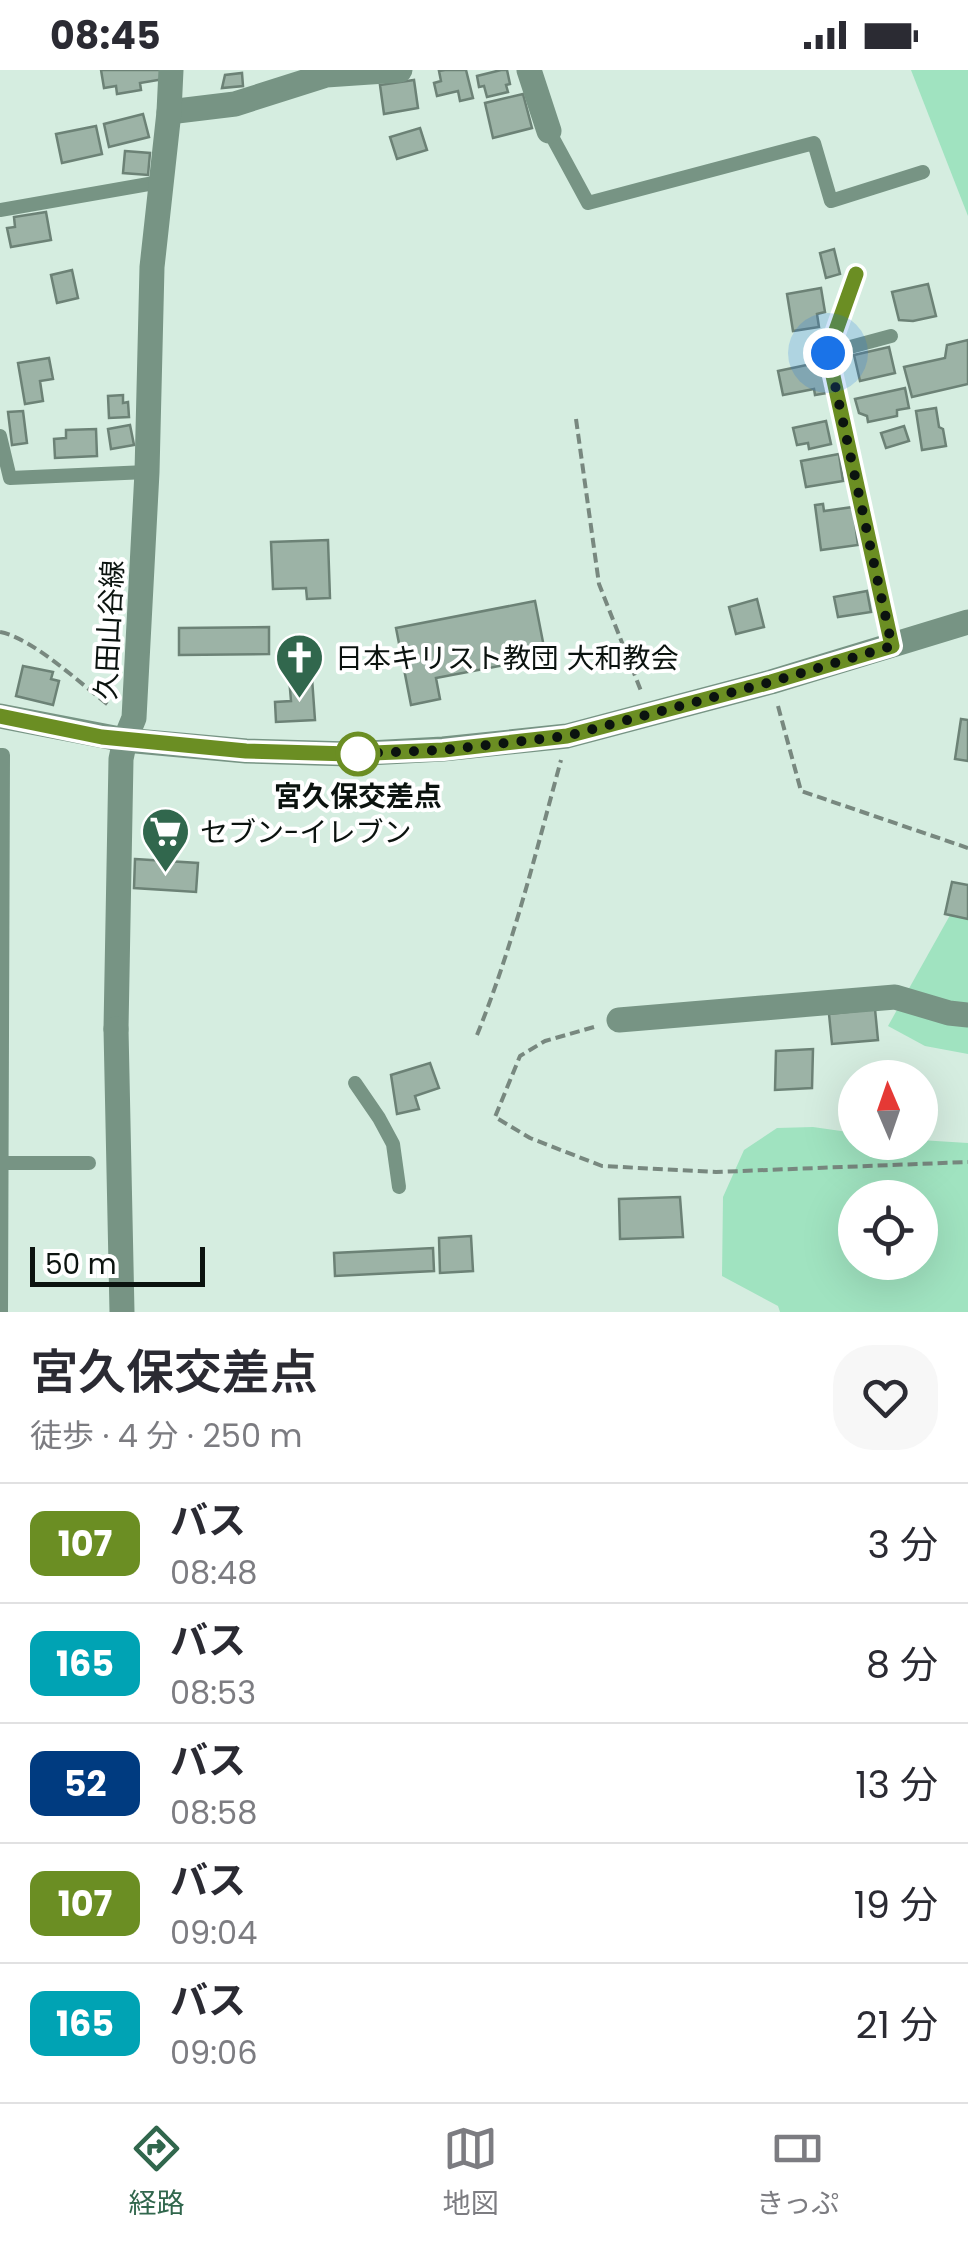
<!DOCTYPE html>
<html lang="ja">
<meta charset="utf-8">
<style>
:root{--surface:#fff;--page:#f7f7f7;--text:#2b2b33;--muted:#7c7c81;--line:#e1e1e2;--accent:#31674d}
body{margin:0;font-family:Poppins,"Noto Sans JP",sans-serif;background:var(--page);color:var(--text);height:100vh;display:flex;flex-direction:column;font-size:38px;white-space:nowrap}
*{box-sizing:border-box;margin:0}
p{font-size:32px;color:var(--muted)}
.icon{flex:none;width:55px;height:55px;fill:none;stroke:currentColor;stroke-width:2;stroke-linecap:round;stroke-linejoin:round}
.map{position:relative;height:1242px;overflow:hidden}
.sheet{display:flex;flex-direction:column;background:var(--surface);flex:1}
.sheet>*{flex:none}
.badge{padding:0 20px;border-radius:15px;font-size:35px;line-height:65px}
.needle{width:65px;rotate:358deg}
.fabs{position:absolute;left:838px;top:990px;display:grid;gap:20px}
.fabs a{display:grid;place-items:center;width:100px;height:100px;border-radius:50%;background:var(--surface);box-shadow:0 10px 40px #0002;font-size:50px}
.scale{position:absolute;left:30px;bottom:25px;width:175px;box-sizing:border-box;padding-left:10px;border:5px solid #0b130f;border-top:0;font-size:28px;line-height:35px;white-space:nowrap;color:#0b130f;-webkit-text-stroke:8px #fff;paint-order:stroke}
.you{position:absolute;width:50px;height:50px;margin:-25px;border:8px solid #fff;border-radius:50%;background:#1a73e8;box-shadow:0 0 0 15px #1a73e833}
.map>.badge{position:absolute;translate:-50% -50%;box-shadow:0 0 0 5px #fff}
.round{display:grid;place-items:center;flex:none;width:105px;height:105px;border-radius:40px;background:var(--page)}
.overview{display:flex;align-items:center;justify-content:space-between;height:170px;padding:0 30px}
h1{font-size:48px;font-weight:600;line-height:75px}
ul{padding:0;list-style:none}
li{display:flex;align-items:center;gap:30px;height:120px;padding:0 30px;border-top:2px solid var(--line)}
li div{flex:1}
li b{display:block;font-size:38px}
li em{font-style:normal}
li .badge{min-width:110px;font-weight:700;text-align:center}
.status{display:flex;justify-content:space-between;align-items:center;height:70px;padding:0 50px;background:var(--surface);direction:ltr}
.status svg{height:28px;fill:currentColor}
.menu{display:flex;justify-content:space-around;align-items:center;height:140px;border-top:2px solid var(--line);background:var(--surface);font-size:28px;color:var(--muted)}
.menu a{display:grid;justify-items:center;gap:5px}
.menu .on{color:var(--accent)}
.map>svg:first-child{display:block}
</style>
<div class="status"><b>08:45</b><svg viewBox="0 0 49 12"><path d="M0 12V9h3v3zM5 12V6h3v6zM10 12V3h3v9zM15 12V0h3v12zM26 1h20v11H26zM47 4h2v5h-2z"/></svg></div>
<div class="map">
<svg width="968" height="1242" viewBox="0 0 968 1242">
<rect width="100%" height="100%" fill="#d5ede0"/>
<g fill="#a0e3c0" fill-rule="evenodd">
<path d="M911,0H968V146Z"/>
<path d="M968,813V984L925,976L888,956Z"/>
<path d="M813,1057L855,1063V1072H920V1070L968,1073V1242H780L778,1236L722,1206L723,1127L744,1080L777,1058ZM855,1128H920V1192H855Z"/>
</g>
<g fill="#9cb3a6" stroke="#6c8276" stroke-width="2.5">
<path d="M101,0H163L164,9L140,13L141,20L117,24L116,16L104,18Z"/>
<path d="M445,0H466L473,28L460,31L458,21L437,26L434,13L441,11L439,1Z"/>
<path d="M501,0H507L510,14L506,15L508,22L487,27L484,16L479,17L477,6Z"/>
<path d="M242,3L243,16L222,18L225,5Z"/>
<path d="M414,10L418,38L384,44L380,15Z"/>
<path d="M523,24L532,58L493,68L485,33Z"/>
<path d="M143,44L149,67L109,77L104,54Z"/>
<path d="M96,56L102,84L62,93L56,64Z"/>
<path d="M420,58L427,80L397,89L390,67Z"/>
<path d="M125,81L150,83L148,105L123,103Z"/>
<path d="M46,142L51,170L11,177L7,158L15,157L14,147Z"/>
<path d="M834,179L840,204L826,208L820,183Z"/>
<path d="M72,200L78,228L57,233L51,205Z"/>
<path d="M928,214L936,246L913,251L899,250L892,222Z"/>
<path d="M821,218L825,242L817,244L819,257L793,261L787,224Z"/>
<path d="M968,270V314L912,327L904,297L945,288L947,275Z"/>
<path d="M889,277L895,303L860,311L854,285Z"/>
<path d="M49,288L53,309L40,311L43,331L25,334L18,293Z"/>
<path d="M821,292L827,323L815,325L814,319L783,325L778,301Z"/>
<path d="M905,318L909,338L897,340V346L868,352L867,346L859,343L855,329Z"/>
<path d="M123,325V333L128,332L129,347L109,348L108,326Z"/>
<path d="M936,338L939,357L943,359L946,376L922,380L916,341Z"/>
<path d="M23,341L27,373L12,375L8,342Z"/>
<path d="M826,351L831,374L809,379L808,373L797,375L793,358Z"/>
<path d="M130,355L134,375L111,379L108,359Z"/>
<path d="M904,356L909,371L886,378L881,363Z"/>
<path d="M96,359L97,386L55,388L54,369L66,368V360Z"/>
<path d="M839,384L843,411L806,417L801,391Z"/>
<path d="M823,434L824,441L853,437L858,475L821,480L815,435Z"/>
<path d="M328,470L330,528L307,529L306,518L273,519L271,472Z"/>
<path d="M867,521L871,542L838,547L834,527Z"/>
<path d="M757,529L764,557L736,564L729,537Z"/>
<path d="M535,531L543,572L536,589L436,608L440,629L411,635L396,558Z"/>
<path d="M269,557V584L179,585V558Z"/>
<path d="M311,594L315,650L276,652L275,632L291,631L288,595Z"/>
<path d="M23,596L53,602L51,609L59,611L53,635L16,626Z"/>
<path d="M961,649L968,650V691L955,689Z"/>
<path d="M135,789L198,793L196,822L134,818Z"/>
<path d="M952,812L968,815V849L945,844Z"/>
<path d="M875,939L878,970L832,974L829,944Z"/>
<path d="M813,979L812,1018L775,1020L776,981Z"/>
<path d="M430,993L439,1018L415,1026L419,1039L397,1044L391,1005Z"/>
<path d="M680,1127L683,1167L620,1169L619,1129Z"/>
<path d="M471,1166L473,1201L440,1203L439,1168Z"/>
<path d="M433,1178L434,1201L335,1206L334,1183Z"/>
</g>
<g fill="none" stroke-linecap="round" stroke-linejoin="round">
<g stroke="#78887f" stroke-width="4" stroke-dasharray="10 5" stroke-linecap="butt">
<path d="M576,349L599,514L641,621"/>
<path d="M0,562C33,568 83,616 111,637"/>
<path d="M778,636L801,721L968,778"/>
<path d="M594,957L545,971L520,986L495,1047L530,1068L602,1096L716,1102L968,1092"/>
<path d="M477,965C513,876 536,782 561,690"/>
</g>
<g stroke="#779484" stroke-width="14">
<path d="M549,61L588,133L814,73L831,131L923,102"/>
<path d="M0,140L160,112"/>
<path d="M855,204L828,283L892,576"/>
<path d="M828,283L891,266"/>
<path d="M0,366L10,408L147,402"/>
<path d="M0,685H3L1,1242"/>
<path d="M355,1013L379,1048L393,1074L399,1117"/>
<path d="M0,1093H89"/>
</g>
<g stroke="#779484" stroke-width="25">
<path d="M529,0L549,61"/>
<path d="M169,42L235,34L326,5L400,0"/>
<path d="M0,646L125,670"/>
<path d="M619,950L895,927L949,943L968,945"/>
<path d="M116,959L121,689L125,670L134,648L147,402L152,197L169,42L171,0"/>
</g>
<g stroke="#779484" stroke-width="25">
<path d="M125,670L246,681L350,684L443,679L567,666L771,612L968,552"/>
<path d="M116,959L122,1242"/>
</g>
</g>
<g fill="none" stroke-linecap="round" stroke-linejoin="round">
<defs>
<path id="line" d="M0,646L102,667L246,681L350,684L443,680L567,666L771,612L892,576L828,283L856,204"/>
</defs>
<use href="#line" stroke="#fff" stroke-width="22"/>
<use href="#line" stroke="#6b8e23" stroke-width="15"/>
<path stroke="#0b130f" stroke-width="10" stroke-dasharray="0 18" d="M358,684H350L443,680L567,666L771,612L892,576L828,283"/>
</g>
<defs>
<symbol id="church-pin" viewBox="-11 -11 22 30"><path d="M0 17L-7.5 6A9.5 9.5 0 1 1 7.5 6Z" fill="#31674d" stroke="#fff"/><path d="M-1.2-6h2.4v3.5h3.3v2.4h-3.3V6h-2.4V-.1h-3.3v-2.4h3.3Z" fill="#fff"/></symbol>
<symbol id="supermarket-pin" viewBox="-11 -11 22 30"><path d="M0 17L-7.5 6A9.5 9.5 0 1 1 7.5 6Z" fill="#31674d" stroke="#fff"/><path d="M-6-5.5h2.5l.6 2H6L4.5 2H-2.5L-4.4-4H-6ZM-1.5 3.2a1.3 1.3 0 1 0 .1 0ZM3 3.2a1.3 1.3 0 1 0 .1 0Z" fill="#fff"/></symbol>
</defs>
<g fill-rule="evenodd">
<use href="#church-pin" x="272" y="560" width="55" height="75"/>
<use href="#supermarket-pin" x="138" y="734" width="55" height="75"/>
</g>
<circle fill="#fff" stroke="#6b8e23" stroke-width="5" cx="358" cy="684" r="20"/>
<g text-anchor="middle" stroke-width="8" stroke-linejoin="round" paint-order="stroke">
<g font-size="28" fill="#0b130f" stroke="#fff">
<text transform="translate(109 560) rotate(-87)" y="10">久田山谷線</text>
</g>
<g font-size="28" fill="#0b130f" stroke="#fff" text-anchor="start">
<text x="335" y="598">日本キリスト教団 大和教会</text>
<text x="200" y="772">セブン-イレブン</text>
</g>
<g font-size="28" font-weight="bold" fill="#0b130f" stroke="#fff">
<text x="358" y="736">宮久保交差点</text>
</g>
</g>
</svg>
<div class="fabs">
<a><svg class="needle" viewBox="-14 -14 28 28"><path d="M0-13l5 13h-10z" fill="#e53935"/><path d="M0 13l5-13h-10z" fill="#7c7c81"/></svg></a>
<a><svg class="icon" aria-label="locate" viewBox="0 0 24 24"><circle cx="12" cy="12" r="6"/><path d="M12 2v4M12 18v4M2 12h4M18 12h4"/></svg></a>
</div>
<div class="scale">50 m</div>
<div class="you" style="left:828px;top:283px"></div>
</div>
<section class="sheet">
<div class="overview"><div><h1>宮久保交差点</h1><p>徒歩 · 4 分 · 250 m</p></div><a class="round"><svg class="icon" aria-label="heart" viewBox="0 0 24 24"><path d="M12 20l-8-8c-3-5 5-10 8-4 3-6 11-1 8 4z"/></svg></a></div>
<ul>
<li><span class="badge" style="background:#6b8e23;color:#fff">107</span><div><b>バス</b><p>08:48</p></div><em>3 分</em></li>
<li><span class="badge" style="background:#00a3b4;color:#fff">165</span><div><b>バス</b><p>08:53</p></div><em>8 分</em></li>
<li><span class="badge" style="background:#003b80;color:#fff">52</span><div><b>バス</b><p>08:58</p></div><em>13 分</em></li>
<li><span class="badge" style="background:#6b8e23;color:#fff">107</span><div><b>バス</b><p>09:04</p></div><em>19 分</em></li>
<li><span class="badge" style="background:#00a3b4;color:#fff">165</span><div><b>バス</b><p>09:06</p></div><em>21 分</em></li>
</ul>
</section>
<nav class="menu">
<a class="on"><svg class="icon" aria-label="directions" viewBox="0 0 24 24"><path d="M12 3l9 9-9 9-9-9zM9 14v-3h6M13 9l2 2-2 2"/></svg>経路</a>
<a><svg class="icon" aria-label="map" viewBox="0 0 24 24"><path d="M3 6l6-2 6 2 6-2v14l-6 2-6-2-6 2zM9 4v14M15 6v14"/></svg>地図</a>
<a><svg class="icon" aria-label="tickets" viewBox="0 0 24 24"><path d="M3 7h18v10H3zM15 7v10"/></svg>きっぷ</a>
</nav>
